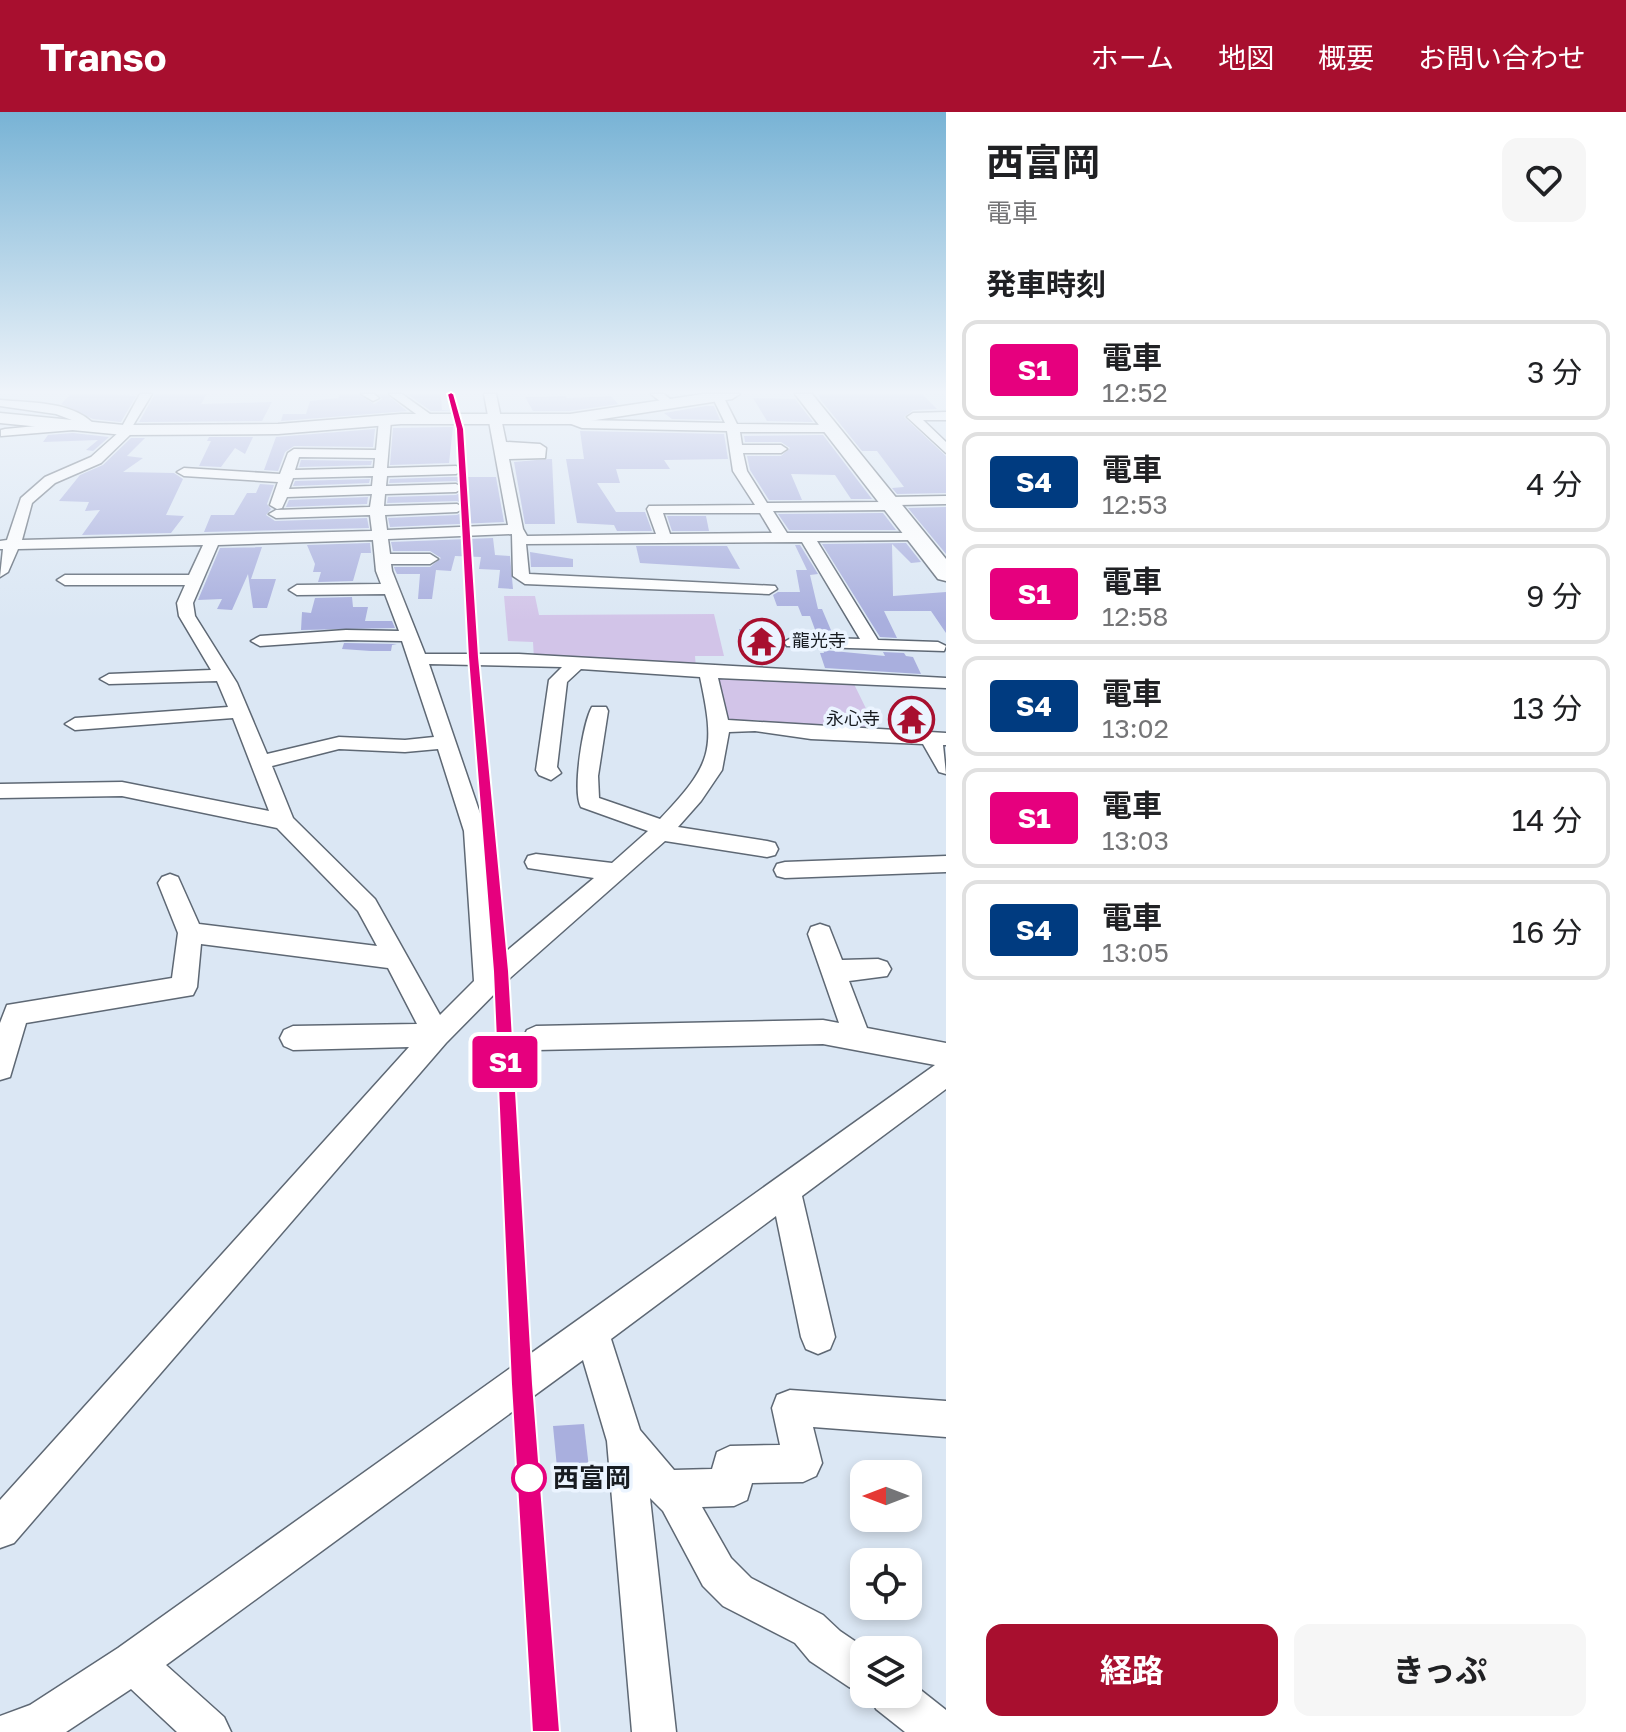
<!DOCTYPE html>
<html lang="ja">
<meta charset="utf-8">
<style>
:root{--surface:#fff;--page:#f6f6f6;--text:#202124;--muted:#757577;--line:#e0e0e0;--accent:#a80f2f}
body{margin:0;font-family:"Golos Text","Noto Sans JP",sans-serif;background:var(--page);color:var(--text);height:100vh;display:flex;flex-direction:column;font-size:30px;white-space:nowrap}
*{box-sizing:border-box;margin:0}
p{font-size:26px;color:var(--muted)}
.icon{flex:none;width:44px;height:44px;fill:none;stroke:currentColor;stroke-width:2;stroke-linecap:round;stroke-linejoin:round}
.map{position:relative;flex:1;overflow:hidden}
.panel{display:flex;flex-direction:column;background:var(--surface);width:680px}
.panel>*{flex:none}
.badge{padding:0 16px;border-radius:6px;font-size:28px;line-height:52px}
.needle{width:52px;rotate:270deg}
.buttons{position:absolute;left:850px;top:1348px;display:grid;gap:16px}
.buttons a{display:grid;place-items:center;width:72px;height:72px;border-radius:16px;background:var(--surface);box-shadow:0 4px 12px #0003;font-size:40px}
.map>.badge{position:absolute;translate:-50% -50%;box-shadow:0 0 0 4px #fff}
h2{padding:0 40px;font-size:30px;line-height:72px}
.round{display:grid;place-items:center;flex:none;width:84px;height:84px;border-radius:16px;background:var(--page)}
.summary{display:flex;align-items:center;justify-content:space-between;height:136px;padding:0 40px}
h1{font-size:38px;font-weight:700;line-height:60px}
.cta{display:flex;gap:16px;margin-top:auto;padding:16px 40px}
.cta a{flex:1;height:92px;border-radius:16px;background:var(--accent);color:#fff;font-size:32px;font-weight:700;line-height:92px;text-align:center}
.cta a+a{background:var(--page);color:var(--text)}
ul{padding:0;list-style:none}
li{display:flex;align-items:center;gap:24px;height:100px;margin:0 16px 12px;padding:0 24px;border:4px solid var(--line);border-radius:16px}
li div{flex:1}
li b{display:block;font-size:30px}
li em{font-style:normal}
li .badge{min-width:88px;font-weight:700;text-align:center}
header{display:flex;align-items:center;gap:48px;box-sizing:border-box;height:112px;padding:0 40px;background:var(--accent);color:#fff}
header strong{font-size:38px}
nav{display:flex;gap:44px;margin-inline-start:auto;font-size:28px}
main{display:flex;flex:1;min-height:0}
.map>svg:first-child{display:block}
</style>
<header>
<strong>Transo</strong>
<nav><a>ホーム</a><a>地図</a><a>概要</a><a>お問い合わせ</a></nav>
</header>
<main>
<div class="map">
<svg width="946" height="1620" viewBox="0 0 946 1620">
<rect width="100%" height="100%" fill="#dbe7f4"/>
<g fill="#d2c4e8">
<path d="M504,484H535L539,503L714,502L724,544H695L696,556L534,547L533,530L508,529Z"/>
<path d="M714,564L853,570L878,621L788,615L758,608L724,609Z"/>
</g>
<g fill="#a9afde">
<path d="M71,282H101L136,284L121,310L93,307L61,292Z"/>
<path d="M155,282H207L201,292L272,290L262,309L139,310Z"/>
<path d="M340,282H358L374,292L382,287L379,282H386L407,299L281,309L283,302H306L310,289L338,286Z"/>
<path d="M407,282H441L442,298L454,299H431Z"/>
<path d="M827,282H922L937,297L913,298L904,305L946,344V381L897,382L892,376L904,375L877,339H862L820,287L819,283Z"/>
<path d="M566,284L567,286L611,284L618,292L570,299H533L525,285Z"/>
<path d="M753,286L795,287L813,310L767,309Z"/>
<path d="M706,294H714L720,308L672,307L664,301Z"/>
<path d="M453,315L449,351L390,353L393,316Z"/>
<path d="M375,317L373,335L294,334L285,340L278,359L264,358L276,325Z"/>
<path d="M580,319L724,322L728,347L664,348L670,357H616L620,371H597L616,400H645L652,419H617L614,413L577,411L566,347H584Z"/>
<path d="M73,321L109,325L93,339L86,338L98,328L43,330L48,323Z"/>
<path d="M823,323L872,387H851L835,363L791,362L802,388H769L750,358L747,344H781L790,336L781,330H745L744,324Z"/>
<path d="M209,325H253L245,342L235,336L221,355L199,354L211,329H207Z"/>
<path d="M131,326H145L127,344L143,346L123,360L174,361L183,367L166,403L184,404L171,421L82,423L100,398L85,399L89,390L59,389L80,363L103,353Z"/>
<path d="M548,347H552L555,412H525L514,350Z"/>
<path d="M301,348L372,349L371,353L299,355Z"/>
<path d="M448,365H496L504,410L390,415L388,406L457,403L465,399V393L457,389L387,391L388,385L456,383L466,377L456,369L389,371L390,367Z"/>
<path d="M370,367L369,371L293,374L295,369Z"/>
<path d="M260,372L274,373L267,392L271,397L266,403L275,409L367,406L369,416L204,420L211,403H234L247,381H256Z"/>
<path d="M368,385L367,392L286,395L289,388Z"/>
<path d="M946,395V442L908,396Z"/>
<path d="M883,401L896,418H789L778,402Z"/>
<path d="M667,404H706L709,419H672Z"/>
<path d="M493,426L495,443L510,444L513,477L498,476L500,458L479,457L481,445L455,444L451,459L436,458L432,487H418L420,462H397L395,458L394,455H430L441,446L430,439H393L391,430Z"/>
<path d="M370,431L371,441H361L353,469L318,470L321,460H313L315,452L307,433Z"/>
<path d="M906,431L921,450L911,451L892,432L893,484L946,480V521L931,499H884L897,526L880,525L822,432Z"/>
<path d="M795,433H800L818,462L810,463L818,497H822L833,523H817L810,504H802L798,494H777L773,483L778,480H800L796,458H807Z"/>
<path d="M727,434L740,457L640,451L636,434Z"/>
<path d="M262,435L251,467H276L267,496H253L248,462L232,498L217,497L222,487L198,488L220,436Z"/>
<path d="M530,440L573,447V455H531Z"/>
<path d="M352,485L353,495H368L365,509H392L395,516L301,518L302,500L311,501L315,486Z"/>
<path d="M739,517L775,518L783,541L745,540Z"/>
<path d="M344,531H346L397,532L392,533L391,539H371L342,537Z"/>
<path d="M823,538L885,544L883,540L904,541L906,544L913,545L921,562L825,556L820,541H824Z"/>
<path d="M890,596L922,597L932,617L898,615Z"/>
<path d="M584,1312L590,1365L558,1366L553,1314Z"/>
</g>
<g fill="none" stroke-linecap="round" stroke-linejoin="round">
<defs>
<g id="minor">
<path d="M140,282H152L132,315V321L101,351L55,371L32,391L22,428L372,419L370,403L276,406L269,402L276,398L370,395L372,382L287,385L282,396L277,397L270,393L278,370L184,364L177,360L184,356L280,362L288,341L294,337L376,338L379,308L385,304L391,308L387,356L456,354L463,358L456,362L387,364L386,374L456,372L463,376L456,380L385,382L384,394L457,392L464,396L457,400L385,403L387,418L508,413L484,282H496L506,330L540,332L546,336L545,346L509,347L523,417L527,424L656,422L647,397L649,394L755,393L733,359L727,319L582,316L566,310V304L584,308L725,311L712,284L722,282L737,312L835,313V319L831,320H740L742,333H781L787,337L781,341H743L747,359L767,391L883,390L889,385L946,384V392L898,393L892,398L773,399L787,421H922V427L917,428L817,429L878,528L938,530L946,534L944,539L787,534L784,530L793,525L860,527L802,430L526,432L529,462L775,474L777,477L769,482L525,472L513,464L512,422L388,427L390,442H430L438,447L430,452H391L392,459L425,542H519L946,566V576L718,566L728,608L946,621V633H943L946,662L939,660L923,632L811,627L755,619L729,620L722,658L701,689L678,715L767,729L775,731L778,737L775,743L767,745L665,729L510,866L446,931L14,1431L0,1436V1388L409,935L293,938L284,934L280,926L284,918L293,914L417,912L388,856L201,832L197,875L193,883L26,911L10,965L0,968V911L7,893L172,866L178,821L158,771L162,765L170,762L178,765L199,812L377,834L358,799L277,716L122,684L0,686V672L122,670L269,699L233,606L75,618L65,612L75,606L228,595L217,569L109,572L100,567L109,562L211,558L179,504L177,491L185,473H65L57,468L65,463H189L203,433L18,437L8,460L0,465L3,437H0V429L7,428L21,386L45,365L91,345L119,320ZM299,345L375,346L374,356L295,358ZM373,364L372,374L289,377L293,366ZM663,401H760L772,421L670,422ZM373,428L376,459L381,472L297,473L289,478L297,483L385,482L399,519L346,518L260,524L251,529L260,534L346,528L402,529L434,625L405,628L339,625L267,642L237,571L195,504L193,491L218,433ZM429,552L562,555L549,568L536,658L539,663L551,668L561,661L557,655L567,570L581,557L700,565C716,639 712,652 660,707L599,686L598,664L608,599L606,595H592C583,611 572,679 581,695L648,719L612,751L536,742L528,744L525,750L528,756L594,766L497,847L486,719ZM339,637L405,640L438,637L464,719L474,869L440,903L375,787L293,706L272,654Z"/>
<path d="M361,282H374L379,286L373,289Z"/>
<path d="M389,282H402L437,307L427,310Z"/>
<path d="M651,282H664L676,292L666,294Z"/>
<path d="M0,288C30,291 70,289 93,311L85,317L1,324V318L5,317L77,310L56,302L0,294Z"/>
<path d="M946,300V308H923L946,330V341L907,305L913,301Z"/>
<path d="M946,744V760L785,766L777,764L774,758L777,752L785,750Z"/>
<path d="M820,812L829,815L842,848L878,847L887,850L891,857L887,864L849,869L867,916L946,931V977L802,1084L835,1225L830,1237L818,1242L806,1237L801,1225L776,1104L611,1227L640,1318L674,1358L712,1357L717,1340L730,1334L780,1333L772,1296L777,1283L790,1278L946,1289V1325L813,1315L822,1351L816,1364L803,1370L752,1371L747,1388L734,1394L702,1395L731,1446L751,1466L823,1503L840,1519L868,1538H864V1581L849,1575L810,1549L795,1531L723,1494L703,1474L663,1399L650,1386L676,1620H632L607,1329L583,1248L166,1553L224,1605L231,1620H177L131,1577L66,1620H0V1604L30,1593L118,1536L935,953L823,932L536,938L527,934L523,926L527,918L536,914L823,908L839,911L808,822L811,815Z"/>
<path d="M908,1568L946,1598V1620H905L876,1597L870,1582H908Z"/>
</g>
<path id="major" d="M703,282H740L732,287L570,312H401L278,322L124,323L0,311V301L124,313L278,312L401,302H570Z"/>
<path id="highway" d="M795,282H812L946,447V469L938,467Z"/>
</defs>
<use href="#minor" stroke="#5e6874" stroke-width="3"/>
<use href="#major" stroke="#5e6874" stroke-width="3"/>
<use href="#highway" stroke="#5e6874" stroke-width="3"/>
<use href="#minor" fill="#fff" fill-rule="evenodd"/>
<use href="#major" fill="#fff" fill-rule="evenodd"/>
<use href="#highway" fill="#fff" fill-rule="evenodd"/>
<defs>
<path id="rail-far4" d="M451,282L460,317L466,428"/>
<path id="rail-far3" d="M466,426L480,618"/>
<path id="rail-far2" d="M479,616L501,868"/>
<path id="rail-far1" d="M501,866L518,1194"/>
<path id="rail" d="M518,1192L546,1620"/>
</defs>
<use href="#rail-far4" stroke="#585f66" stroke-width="5"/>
<use href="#rail-far3" stroke="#585f66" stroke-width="6"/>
<use href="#rail-far2" stroke="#585f66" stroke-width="8"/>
<use href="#rail-far1" stroke="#585f66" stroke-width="9"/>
<use href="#rail" stroke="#585f66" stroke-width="11"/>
<use href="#rail-far4" stroke="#ebf4ff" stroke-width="3" stroke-dasharray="8" stroke-linecap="butt"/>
<use href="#rail-far3" stroke="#ebf4ff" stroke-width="4" stroke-dasharray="11" stroke-linecap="butt"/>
<use href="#rail-far2" stroke="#ebf4ff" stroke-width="5" stroke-dasharray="14" stroke-linecap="butt"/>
<use href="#rail-far1" stroke="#ebf4ff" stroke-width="6" stroke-dasharray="18" stroke-linecap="butt"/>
<use href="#rail" stroke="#ebf4ff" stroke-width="8" stroke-dasharray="24" stroke-linecap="butt"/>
</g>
<linearGradient id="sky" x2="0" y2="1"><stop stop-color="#78b3d5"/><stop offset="0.55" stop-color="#eff4fa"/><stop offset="1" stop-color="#eff4fa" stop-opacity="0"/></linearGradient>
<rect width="946" height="509" fill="url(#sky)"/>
<path fill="#e6007e" stroke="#fff" stroke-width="2" d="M451,280L454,282L464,317L479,545L509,859L533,1272L560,1620H532L511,1272L493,859L468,545L456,317L447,282Z"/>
<defs>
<symbol id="temple-ring" viewBox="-11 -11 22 22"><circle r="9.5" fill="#ebf4ff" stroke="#a80f2f" stroke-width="1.5"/><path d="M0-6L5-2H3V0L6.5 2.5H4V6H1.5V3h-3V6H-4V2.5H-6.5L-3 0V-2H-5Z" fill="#a80f2f"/></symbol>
</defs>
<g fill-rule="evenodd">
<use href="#temple-ring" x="736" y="504" width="51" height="51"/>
<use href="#temple-ring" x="886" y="582" width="51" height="51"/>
</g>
<circle fill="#fff" stroke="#e6007e" stroke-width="4" cx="529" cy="1366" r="16"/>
<g text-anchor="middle" stroke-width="7" stroke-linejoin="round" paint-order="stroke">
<g font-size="18" fill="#181c21" stroke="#ebf4ff" text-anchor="start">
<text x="792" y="535">龍光寺</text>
<text x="880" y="613" text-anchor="end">永心寺</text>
</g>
<g font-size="26" font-weight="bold" fill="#181c21" stroke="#ebf4ff" text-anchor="start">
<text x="553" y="1375">西富岡</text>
</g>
</g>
</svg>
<div class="buttons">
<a><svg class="needle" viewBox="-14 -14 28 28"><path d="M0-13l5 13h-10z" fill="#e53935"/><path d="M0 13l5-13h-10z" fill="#757577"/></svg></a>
<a><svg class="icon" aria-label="locate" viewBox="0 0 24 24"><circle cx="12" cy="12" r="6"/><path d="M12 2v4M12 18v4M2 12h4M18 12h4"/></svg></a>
<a><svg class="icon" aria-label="layers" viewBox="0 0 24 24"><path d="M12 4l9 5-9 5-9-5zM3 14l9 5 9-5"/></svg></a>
</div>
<b class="badge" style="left:505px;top:950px;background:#e6007e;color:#fff">S1</b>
</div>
<section class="panel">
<div class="summary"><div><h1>西富岡</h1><p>電車</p></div><a class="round"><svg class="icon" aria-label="heart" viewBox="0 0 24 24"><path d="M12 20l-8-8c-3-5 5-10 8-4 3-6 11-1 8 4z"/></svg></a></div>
<h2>発車時刻</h2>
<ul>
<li><span class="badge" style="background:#e6007e;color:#fff">S1</span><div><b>電車</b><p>12:52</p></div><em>3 分</em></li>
<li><span class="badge" style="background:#003b80;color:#fff">S4</span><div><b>電車</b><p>12:53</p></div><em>4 分</em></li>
<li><span class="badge" style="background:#e6007e;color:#fff">S1</span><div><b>電車</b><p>12:58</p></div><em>9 分</em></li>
<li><span class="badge" style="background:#003b80;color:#fff">S4</span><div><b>電車</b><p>13:02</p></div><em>13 分</em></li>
<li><span class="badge" style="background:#e6007e;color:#fff">S1</span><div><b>電車</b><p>13:03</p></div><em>14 分</em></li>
<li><span class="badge" style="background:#003b80;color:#fff">S4</span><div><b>電車</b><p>13:05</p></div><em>16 分</em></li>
</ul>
<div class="cta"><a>経路</a><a>きっぷ</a></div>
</section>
</main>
